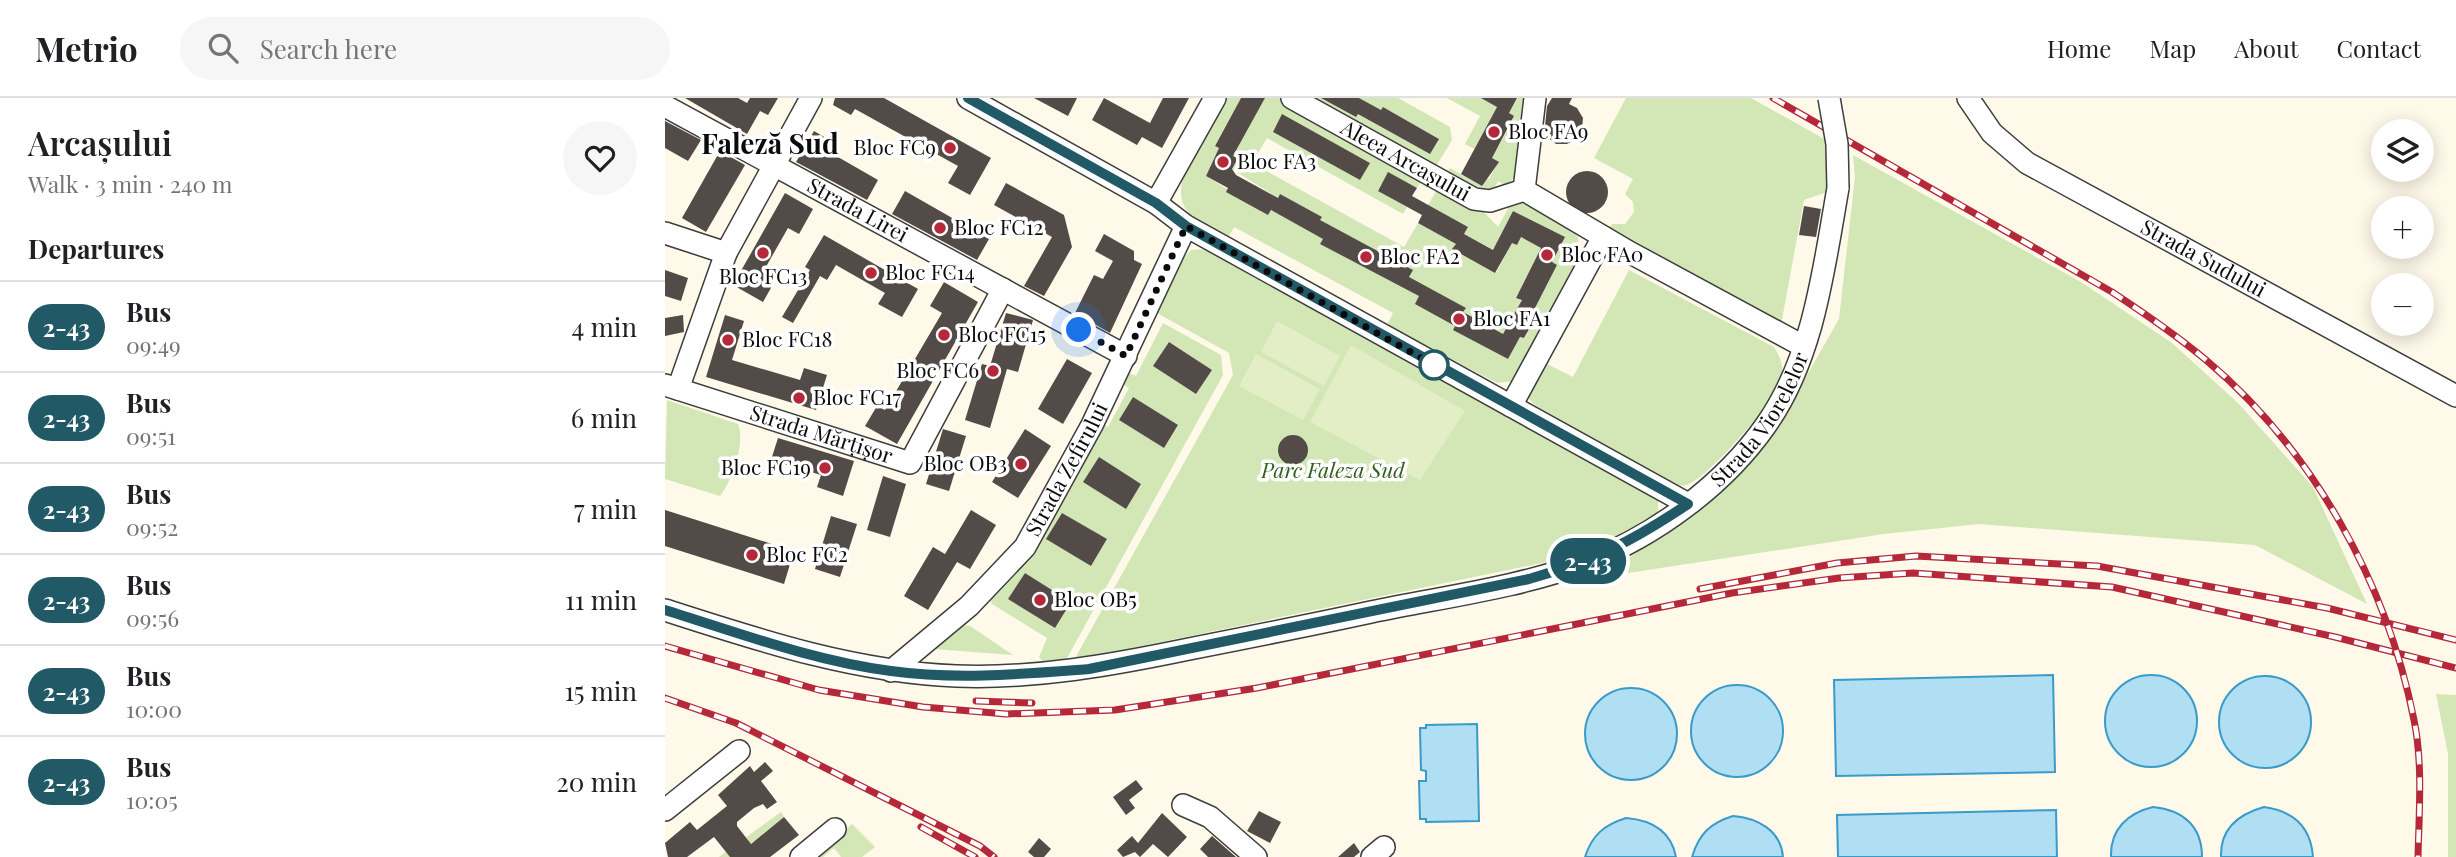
<!DOCTYPE html>
<meta charset="utf-8">
<style>
:root{--surface:#fff;--page:#f6f6f6;--text:#202124;--muted:#757577;--line:#e0e0e0}
body{margin:0;font-family:"Playfair Display",serif;background:var(--page);color:var(--text);height:100vh;display:flex;flex-direction:column;font-size:26px;white-space:nowrap}
*{box-sizing:border-box;margin:0}
p{font-size:23px;color:var(--muted)}
.icon{flex:none;width:38px;height:38px;fill:none;stroke:currentColor;stroke-width:2;stroke-linecap:round;stroke-linejoin:round}
.map{position:relative;flex:1;overflow:hidden}
.drawer{display:flex;flex-direction:column;background:var(--surface);width:665px}
.drawer>*{flex:none}
.badge{padding:0 14px;border-radius:23px;font-size:24px;line-height:46px}
.fabs{position:absolute;left:1706px;top:21px;display:grid;gap:14px}
.fabs a{display:grid;place-items:center;width:63px;height:63px;border-radius:50%;background:var(--surface);box-shadow:0 4px 18px #0003;font-size:35px}
.you{position:absolute;width:35px;height:35px;margin:-18px;border:5px solid #fff;border-radius:50%;background:#1a73e8;box-shadow:0 0 0 10px #1a73e833}
.map>.badge{position:absolute;translate:-50% -50%;box-shadow:0 0 0 4px #fff}
h2{padding:0 28px;font-size:26px;line-height:63px}
.round{display:grid;place-items:center;flex:none;width:74px;height:74px;border-radius:37px;background:var(--page)}
.head{display:flex;align-items:center;justify-content:space-between;height:119px;padding:0 28px}
h1{font-size:33px;font-weight:600;line-height:52px}
ul{padding:0;list-style:none}
li{display:flex;align-items:center;gap:21px;height:91px;padding:0 28px;border-top:2px solid var(--line)}
li div{flex:1}
li b{display:block;font-size:26px}
li em{font-style:normal}
li .badge{min-width:77px;font-weight:700;text-align:center}
header{display:flex;align-items:center;gap:42px;box-sizing:border-box;height:98px;padding:0 35px;background:var(--surface);border-bottom:2px solid var(--line)}
header strong{font-size:33px}
nav{display:flex;gap:38px;margin-inline-start:auto;font-size:24px}
.search{width:490px;height:63px;background:var(--page);display:flex;align-items:center;gap:18px;box-sizing:border-box;padding:0 24px;border-radius:38px;color:var(--muted);font-size:26px}
main{display:flex;flex:1;min-height:0}
.map>svg:first-child{display:block}
</style>
<header>
<strong>Metrio</strong>
<div class="search"><svg class="icon" aria-label="search" viewBox="0 0 24 24"><circle cx="10" cy="10" r="6"/><path d="M15 15l6 6"/></svg>Search here</div>
<nav><a>Home</a><a>Map</a><a>About</a><a>Contact</a></nav>
</header>
<main>
<section class="drawer">
<div class="head"><div><h1>Arcașului</h1><p>Walk · 3 min · 240 m</p></div><a class="round"><svg class="icon" aria-label="heart" viewBox="0 0 24 24"><path d="M12 20l-8-8c-3-5 5-10 8-4 3-6 11-1 8 4z"/></svg></a></div>
<h2>Departures</h2>
<ul>
<li><span class="badge" style="background:#215967;color:#fff">2-43</span><div><b>Bus</b><p>09:49</p></div><em>4 min</em></li>
<li><span class="badge" style="background:#215967;color:#fff">2-43</span><div><b>Bus</b><p>09:51</p></div><em>6 min</em></li>
<li><span class="badge" style="background:#215967;color:#fff">2-43</span><div><b>Bus</b><p>09:52</p></div><em>7 min</em></li>
<li><span class="badge" style="background:#215967;color:#fff">2-43</span><div><b>Bus</b><p>09:56</p></div><em>11 min</em></li>
<li><span class="badge" style="background:#215967;color:#fff">2-43</span><div><b>Bus</b><p>10:00</p></div><em>15 min</em></li>
<li><span class="badge" style="background:#215967;color:#fff">2-43</span><div><b>Bus</b><p>10:05</p></div><em>20 min</em></li>
</ul>
</section>
<div class="map">
<svg width="1791" height="759" viewBox="0 0 1791 759">
<rect width="100%" height="100%" fill="#fef9e9"/>
<g fill="#d2e7b5" fill-rule="evenodd">
<path d="M559,0H576L550,47L554,50L541,78L603,117L606,112L648,135L656,120L615,96L613,100L567,71L573,61L568,58L599,2L596,0H616L758,80L752,90L723,75L713,92L742,109L738,116L602,40L587,65L739,149L753,125L791,146L788,152L831,175L840,158L799,136L803,129L763,107L773,90L817,112L833,129L845,107L854,103L906,131L913,139L915,158L848,283L832,285L722,227L728,215L569,129L564,138C551,131 526,122 519,108C505,81 545,25 559,0ZM618,17L659,40L649,57L608,34ZM676,49L704,64L695,82L666,66ZM848,113L899,139L887,164L892,167L870,210L874,212L860,240L855,239L843,261L788,231L800,210L798,214L838,236L857,202L851,199L876,150L856,139L852,147L835,139ZM665,128L747,171L738,189L656,146Z"/>
<path d="M641,0H656L691,19L699,3L694,0H733L785,29L787,42L770,70ZM718,9L773,40L765,56L709,25Z"/>
<path d="M782,0H827L832,9L809,51L800,46L815,18Z"/>
<path d="M852,0H858L849,79L842,89L833,83L827,95L814,94L779,80L785,70L817,88L821,80L824,81L833,64L827,60L849,19L844,15Z"/>
<path d="M961,0H1086L1161,42L1165,93L1139,102L1116,227L942,135L947,126H960L969,114L968,104L960,96L968,81L929,60Z"/>
<path d="M1188,57L1416,184L1507,245L1574,306L1648,389L1702,506L1590,447L1314,426L1219,436L937,479L933,469L993,442L1033,414L1084,360L1121,314L1174,221L1190,79Z"/>
<path d="M541,151L993,402V414L967,434L920,456L409,562L568,277L564,255L492,215L519,160L526,152Z"/>
<path d="M964,172L1109,249C1114,258 1118,264 1117,275C1114,300 1047,375 1024,386C1018,389 1014,387 1008,386L870,307L863,300L882,266L908,279Z"/>
<path d="M498,225L556,257L558,277L401,562L378,564L374,559L382,540L327,506L325,502L437,326L443,329L464,290L456,285L462,274L471,278ZM504,244L547,272L531,296L489,268ZM468,299L513,328L499,350L454,322ZM434,360L476,386L461,410ZM397,415L442,442L426,468L382,441ZM360,475L406,504L390,530L344,501Z"/>
<path d="M2,302L73,326C81,343 67,383 55,398L0,381Z"/>
<path d="M298,527L305,528L348,557L268,551Z"/>
<path d="M1771,596L1791,597V759H1783V656Z"/>
<path d="M116,714L119,719L69,759H54Z"/>
<path d="M187,726L210,749L197,759H176L169,750L158,759H148Z"/>
</g>
<g fill="#e3eec7">
<path d="M612,223L675,258L659,288L596,254Z"/>
<path d="M686,247L800,313L755,382L645,324Z"/>
<path d="M591,256L655,291L638,322L574,288Z"/>
</g>
<g fill="#b0dff4" stroke="#3a9ac8" stroke-width="2">
<path d="M1388,577L1390,674L1171,678L1169,582Z"/>
<circle cx="1486" cy="623" r="46"/>
<circle cx="1600" cy="624" r="46"/>
<circle cx="1072" cy="633" r="46"/>
<circle cx="966" cy="636" r="46"/>
<path d="M812,626L814,723L761,724V721H755L754,683H761V673L756,672L755,630H761V627Z"/>
<path d="M1488,709C1518,712 1537,728 1537,759H1446C1445,731 1463,715 1488,709Z"/>
<path d="M1599,709C1628,713 1646,729 1648,759H1556C1555,731 1574,716 1599,709Z"/>
<path d="M1391,712L1392,759H1173L1172,717Z"/>
<path d="M1068,718C1092,720 1116,732 1118,759H1027C1034,736 1045,725 1068,718Z"/>
<path d="M961,720C986,722 1006,733 1011,759H920C927,737 939,727 961,720Z"/>
</g>
<g fill="#534b48">
<path d="M20,0H73L82,5L85,0H113L103,17L95,13L82,36Z"/>
<path d="M170,0H219L326,60L305,97L283,85L293,68L190,11L186,17L168,7Z"/>
<path d="M369,0H412L403,18Z"/>
<path d="M439,0L485,25L498,0H524L497,50L477,39L472,47L427,22Z"/>
<path d="M576,0H600L568,58L573,60L567,71L571,77L613,100L615,96L657,119L655,122L748,172L744,179L801,210L798,214L838,236L857,202L851,200L876,150L856,139L852,147L847,145L830,175L787,151L791,146L753,125L757,117L713,93L723,74L752,90L747,98L803,129L799,136L828,152L848,113L900,139L887,164L892,167L870,210L875,212L859,240L855,239L843,261L788,232L790,228L750,206L754,198L655,146L658,141L606,112L603,117L561,94L563,90L541,78L554,50L550,48Z"/>
<path d="M656,0H694L716,12L718,9L774,41L765,56L693,16L691,19Z"/>
<path d="M816,0H852L844,15L849,18L827,60L834,64L817,88L796,76L832,9Z"/>
<path d="M887,0H907L904,6L912,10L918,20L917,31L912,41L902,46H891L879,37L882,8Z"/>
<path d="M617,16L705,65L695,82L608,34Z"/>
<path d="M0,23L36,42L23,63L0,50Z"/>
<path d="M149,33L171,46L166,55L213,82L202,102L131,64Z"/>
<path d="M55,53L80,67L41,134L17,120Z"/>
<circle cx="922" cy="94" r="21"/>
<path d="M341,85L399,117L407,149L379,198L359,188L387,139L329,107Z"/>
<path d="M240,93L324,141L312,162L227,116Z"/>
<path d="M120,95L148,111L134,136L123,130L98,174L111,181L98,204L68,187Z"/>
<path d="M1139,108L1156,111L1151,139L1134,137Z"/>
<path d="M439,136L469,153V162L477,166L445,235L410,215L429,177L438,181L448,163L430,153Z"/>
<path d="M159,137L253,191L237,219L213,206L220,195L171,167L162,182L155,178L128,225L117,219L145,172L140,169Z"/>
<path d="M0,172L23,180L16,203L0,198Z"/>
<path d="M279,184L313,204L232,346L200,328L212,308L220,312L277,215L265,208Z"/>
<path d="M341,215L368,222L353,274L342,271L325,330L300,322L317,266L325,268Z"/>
<path d="M18,217L19,234L0,238V220Z"/>
<path d="M60,217L79,223L67,262L135,282L139,270L162,277L151,312L41,279Z"/>
<path d="M504,244L547,272L531,296L488,268Z"/>
<path d="M402,261L427,275L398,326L373,311Z"/>
<path d="M468,299L513,327L499,350L454,322Z"/>
<path d="M278,331L301,338L284,393L261,386Z"/>
<path d="M360,331L386,348L353,400L327,384Z"/>
<circle cx="628" cy="352" r="15"/>
<path d="M113,340L189,363L178,398L152,389L156,377L106,362Z"/>
<path d="M434,359L476,386L461,411L418,384Z"/>
<path d="M218,378L241,386L225,439L202,432Z"/>
<path d="M0,412L129,453L119,486L0,448Z"/>
<path d="M306,412L331,427L305,471L292,464L263,512L239,498L268,449L280,456Z"/>
<path d="M397,415L442,441L426,468L381,441Z"/>
<path d="M166,418L192,426L175,479L150,471Z"/>
<path d="M360,475L406,504L390,530L343,501Z"/>
<path d="M100,664L108,673L96,683L112,704L102,711L98,706L89,710L72,724V728L86,746L119,719L134,737L105,759H65L49,739L22,759H3L0,745L25,724L32,732L62,708L53,697L85,668L89,674Z"/>
<path d="M471,682L478,691L464,702L470,710L461,717L448,699Z"/>
<path d="M594,713L616,724L605,745L582,733Z"/>
<path d="M497,715L522,739L503,759L488,746L475,759L470,754L458,759L452,752L467,738L473,745Z"/>
<path d="M547,738L571,759H543L535,751Z"/>
<path d="M374,740L386,751L379,759H369L363,754Z"/>
<path d="M689,745L695,754L689,759H673Z"/>
</g>
<g fill="none" stroke-linecap="round" stroke-linejoin="round">
<defs>
<g id="minor">
<path d="M303,0L491,105L521,128L1023,406"/>
<path id="s1" d="M627,0L809,101L825,103L859,92"/>
<path id="s2" d="M1303,0L1327,35L1362,65L1791,298"/>
<path id="s3" d="M0,8L461,258"/>
<path d="M859,92L964,154L1138,248"/>
<path d="M859,92L870,0"/>
<path d="M491,105L550,0"/>
<path d="M0,135L61,155"/>
<path id="s4" d="M0,287L245,365L338,191"/>
<path d="M13,291L61,155L146,0"/>
<path d="M846,308L938,139"/>
<path id="s5" d="M0,512C96,543 190,574 291,578C370,581 447,567 524,551C585,539 646,527 706,514C777,499 853,490 922,464C990,438 1059,387 1101,327C1149,259 1159,169 1173,90"/>
<path id="s6" d="M226,573L304,508L360,449L427,327L521,128"/>
<path d="M518,707L545,719L591,759"/>
<path d="M0,712L74,653"/>
<path d="M136,759L170,731"/>
<path d="M707,759L719,749"/>
</g>
</defs>
<use href="#minor" stroke="#3e3e3e" stroke-width="24"/>
<use href="#minor" stroke="#fff" stroke-width="21"/>
<defs>
<g id="rail">
<path d="M1108,0L1447,194C1479,215 1511,237 1541,262C1648,352 1722,485 1749,622C1758,665 1754,715 1753,759"/>
<path d="M1035,491L1172,465L1251,458L1432,468L1662,510L1791,542"/>
<path d="M0,548L154,592L258,609L341,616L450,612L592,590L1067,495L1174,480L1248,475L1447,489L1670,539L1791,570"/>
<path d="M0,600L71,625L315,748L329,759"/>
<path d="M311,603L367,605"/>
<path d="M256,729L310,759"/>
</g>
</defs>
<use href="#rail" stroke="#b52839" stroke-width="7"/>
<use href="#rail" stroke="#fff" stroke-width="4.5" stroke-dasharray="13" stroke-linecap="butt"/>
<defs>
<path id="minor-bridge" d="M1164,0L1172,46L1173,90"/>
</defs>
<use href="#minor-bridge" stroke="#3e3e3e" stroke-width="24" stroke-linecap="butt"/>
<use href="#minor-bridge" stroke="#fff" stroke-width="21"/>
</g>
<g fill="none" stroke-linecap="round" stroke-linejoin="round">
<defs>
<path id="line" d="M0,512C74,535 149,563 226,573C292,582 358,576 424,571L864,481C930,462 966,444 1023,406L521,128L491,105L303,0"/>
</defs>
<use href="#line" stroke="#fff" stroke-width="16"/>
<use href="#line" stroke="#215967" stroke-width="10"/>
<path stroke="#0b0b0b" stroke-width="7" stroke-dasharray="0 12.6" d="M414,232L461,258L521,128L769,267"/>
</g>
<g fill="#b52839" stroke="#fff" stroke-width="2.5">
<circle cx="829" cy="34" r="7"/>
<circle cx="285" cy="50" r="7"/>
<circle cx="558" cy="64" r="7"/>
<circle cx="275" cy="130" r="7"/>
<circle cx="98" cy="155" r="7"/>
<circle cx="882" cy="157" r="7"/>
<circle cx="701" cy="159" r="7"/>
<circle cx="206" cy="175" r="7"/>
<circle cx="794" cy="221" r="7"/>
<circle cx="279" cy="237" r="7"/>
<circle cx="63" cy="242" r="7"/>
<circle cx="328" cy="273" r="7"/>
<circle cx="134" cy="300" r="7"/>
<circle cx="356" cy="366" r="7"/>
<circle cx="160" cy="370" r="7"/>
<circle cx="87" cy="457" r="7"/>
<circle cx="375" cy="502" r="7"/>
</g>
<circle fill="#fff" stroke="#215967" stroke-width="3.5" cx="769" cy="267" r="14"/>
<g text-anchor="middle" stroke-width="7" stroke-linejoin="round" paint-order="stroke">
<g font-size="21" fill="#0b0b0b" stroke="#fff" text-anchor="start">
<text x="843" y="41">Bloc FA9</text>
<text x="271" y="57" text-anchor="end">Bloc FC9</text>
<text x="572" y="71">Bloc FA3</text>
<text x="289" y="137">Bloc FC12</text>
<text x="896" y="164">Bloc FA0</text>
<text x="715" y="166">Bloc FA2</text>
<text x="220" y="182">Bloc FC14</text>
<text x="98" y="186" text-anchor="middle">Bloc FC13</text>
<text x="808" y="228">Bloc FA1</text>
<text x="293" y="244">Bloc FC15</text>
<text x="77" y="249">Bloc FC18</text>
<text x="314" y="280" text-anchor="end">Bloc FC6</text>
<text x="148" y="307">Bloc FC17</text>
<text x="342" y="373" text-anchor="end">Bloc OB3</text>
<text x="146" y="377" text-anchor="end">Bloc FC19</text>
<text x="101" y="464">Bloc FC2</text>
<text x="389" y="509">Bloc OB5</text>
</g>
<g font-size="21" fill="#0b0b0b" stroke="#fff">
<text dy="7" stroke="none"><textPath href="#s1" startOffset="130">Aleea Arcașului</textPath></text>
<text dy="7" stroke="none"><textPath href="#s3" startOffset="219">Strada Lirei</textPath></text>
<text dy="7" stroke="none"><textPath href="#s2" startOffset="289">Strada Sudului</textPath></text>
<text dy="7" stroke="none"><textPath href="#s5" startOffset="1172">Strada Viorelelor</textPath></text>
<text dy="7" stroke="none"><textPath href="#s4" startOffset="164">Strada Mărțișor</textPath></text>
<text dy="7" stroke="none"><textPath href="#s6" startOffset="271">Strada Zefirului</textPath></text>
</g>
<g font-size="21" font-style="italic" fill="#30601e" stroke="#fff">
<text x="668" y="380">Parc Faleza Sud</text>
</g>
<g font-size="28" font-weight="bold" fill="#0b0b0b" stroke="#fff">
<text x="105" y="56">Faleză Sud</text>
</g>
</g>
</svg>
<div class="fabs">
<a><svg class="icon" aria-label="layers" viewBox="0 0 24 24"><path d="M12 4l9 5-9 5-9-5zM3 14l9 5 9-5"/></svg></a>
<a>+</a>
<a>−</a>
</div>
<div class="you" style="left:414px;top:232px"></div>
<b class="badge" style="left:923px;top:463px;background:#215967;color:#fff">2-43</b>
</div>
</main>
